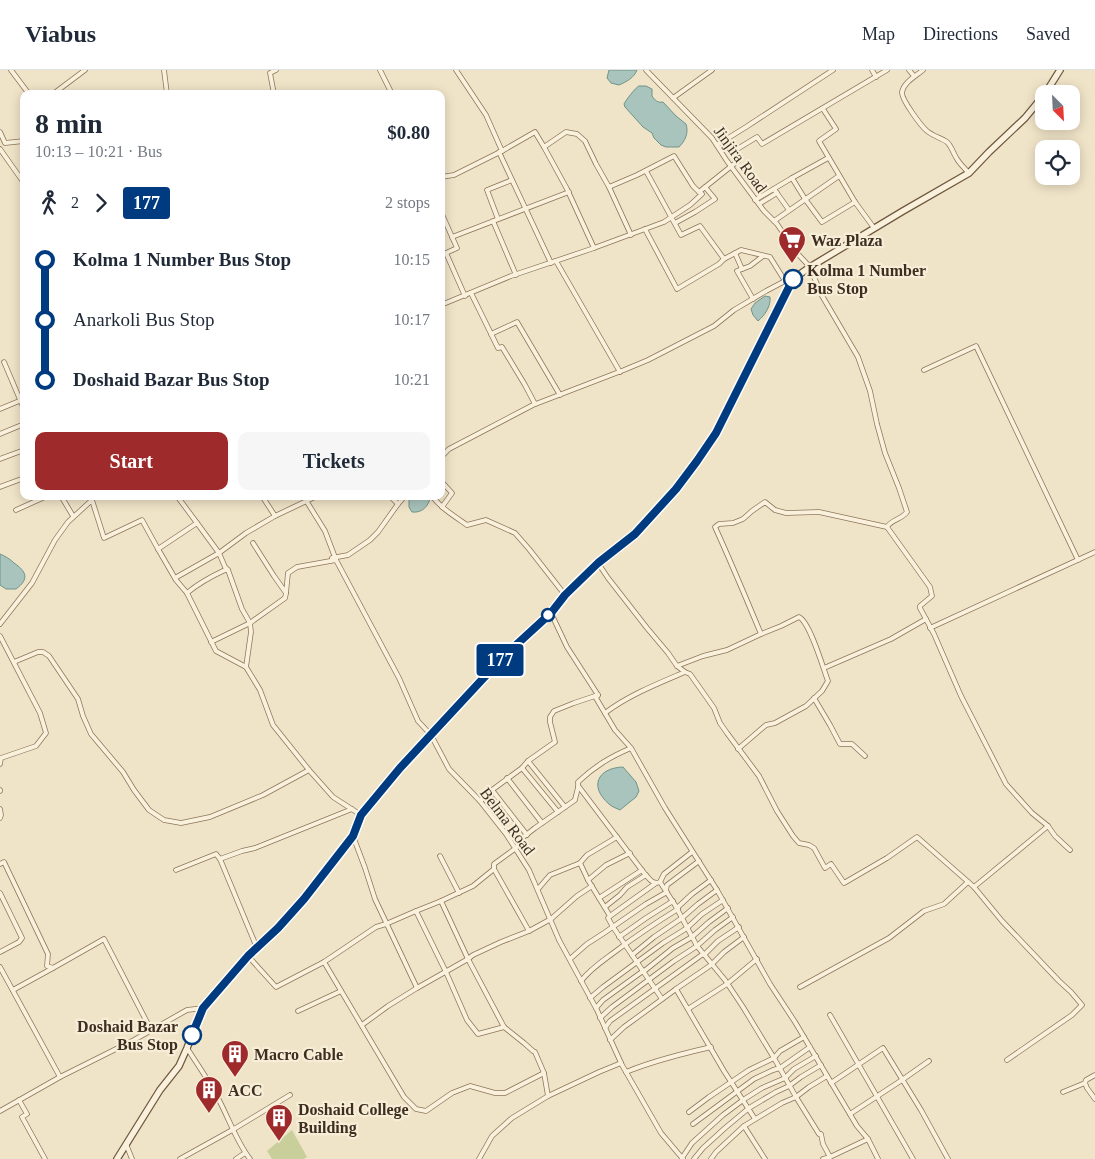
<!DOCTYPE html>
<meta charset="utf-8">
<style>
:root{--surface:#fff;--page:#f6f6f7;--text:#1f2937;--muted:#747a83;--line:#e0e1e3;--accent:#9e2a2b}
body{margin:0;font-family:Georgia,serif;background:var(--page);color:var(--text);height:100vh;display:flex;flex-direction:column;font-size:19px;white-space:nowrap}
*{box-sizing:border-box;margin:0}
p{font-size:16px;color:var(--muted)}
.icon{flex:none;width:28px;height:28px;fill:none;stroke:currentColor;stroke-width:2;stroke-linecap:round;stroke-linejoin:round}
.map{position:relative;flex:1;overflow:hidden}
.panel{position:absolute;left:20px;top:20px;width:425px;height:410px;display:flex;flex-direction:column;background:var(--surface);border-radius:10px;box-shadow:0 2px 12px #0003}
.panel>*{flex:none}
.badge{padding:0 10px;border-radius:4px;font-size:18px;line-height:32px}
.needle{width:32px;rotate:156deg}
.tools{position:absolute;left:1035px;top:15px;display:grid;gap:10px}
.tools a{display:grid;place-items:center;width:45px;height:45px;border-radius:10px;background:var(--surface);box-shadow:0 2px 12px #0003;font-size:25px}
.map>.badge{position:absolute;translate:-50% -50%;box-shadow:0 0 0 2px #fff}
.legs{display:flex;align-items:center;gap:8px;height:55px;padding:0 15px;font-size:16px}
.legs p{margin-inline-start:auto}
.overview{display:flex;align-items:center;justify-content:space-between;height:85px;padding:0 15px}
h1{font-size:28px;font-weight:700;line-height:38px}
.button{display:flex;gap:10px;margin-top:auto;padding:10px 15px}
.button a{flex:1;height:58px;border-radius:10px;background:var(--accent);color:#fff;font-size:20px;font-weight:700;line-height:58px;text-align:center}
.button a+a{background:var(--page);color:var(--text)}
ul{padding:0 15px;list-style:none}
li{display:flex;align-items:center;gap:18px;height:60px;font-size:19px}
li i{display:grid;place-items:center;width:8px;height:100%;margin:0 6px;background:currentColor}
li i::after{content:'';width:12px;height:12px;margin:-6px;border:4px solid;border-radius:50%;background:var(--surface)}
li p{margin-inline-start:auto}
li:first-child i{background:linear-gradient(#0000 50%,currentColor 0)}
li:last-child i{background:linear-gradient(currentColor 50%,#0000 0)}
header{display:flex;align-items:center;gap:30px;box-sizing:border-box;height:70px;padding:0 25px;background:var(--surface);border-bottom:1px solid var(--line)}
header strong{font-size:24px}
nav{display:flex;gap:28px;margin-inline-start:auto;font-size:18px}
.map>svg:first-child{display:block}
</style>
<header>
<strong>Viabus</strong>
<nav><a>Map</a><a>Directions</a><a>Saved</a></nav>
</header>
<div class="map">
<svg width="1095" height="1089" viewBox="0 0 1095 1089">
<rect width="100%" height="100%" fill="#f0e4c8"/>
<path fill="#c9cf9b" d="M292,1060L307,1087L304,1089H272L267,1081Z"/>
<g fill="#a9c4bc" stroke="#6f938a">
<path d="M609,0H637C634,8 626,12 619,15L611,13L607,8Z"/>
<path d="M639,16H646L652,19V26C655,30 657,33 663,32L676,46L686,54C689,63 685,71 679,77H666L661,75L654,68L652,63L643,57L625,37L624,34C626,30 635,18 639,16Z"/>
<path d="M765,226L770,227C771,236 765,245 758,251L753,245L751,239L755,233Z"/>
<path d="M409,426H428L430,429C427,438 421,443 412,442L409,437Z"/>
<path d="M0,484C5,486 10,489 14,493C26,501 30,509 16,519H6L0,515Z"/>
<path d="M623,697L636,712L639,721L636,727L620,740C616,738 612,737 609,734C589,717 597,698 623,697Z"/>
</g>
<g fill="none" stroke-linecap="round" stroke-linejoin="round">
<defs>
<g id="minor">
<path d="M11,0L29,24"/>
<path d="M164,0L167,24"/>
<path d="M380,0L392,24"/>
<path d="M456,0L486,45L502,81"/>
<path d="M646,0L712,68L727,91L764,141L777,154L796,182L810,197L821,224L858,287L870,321L877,354L885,383L899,418L907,442C902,449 891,450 887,457L930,517L932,526L920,536V538L934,564L961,626L1006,714L1032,743L1048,756L1055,766L1070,780"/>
<path d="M872,0L876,7"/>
<path d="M909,0L914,6"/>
<path d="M923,0C916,6 904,12 902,22C901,29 921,56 927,61C933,66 941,68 947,72C952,77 953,83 957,89C960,94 965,99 969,103"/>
<path d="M53,24L85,0"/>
<path d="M274,24L270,3L276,0"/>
<path d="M673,28L712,0"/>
<path d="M823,39L836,59L819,71L855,132L874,158"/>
<path d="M0,62L5,73L24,71"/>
<path d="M717,75L746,57L833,0"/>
<path d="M544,77L567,119L594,178"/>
<path d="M0,79L24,113"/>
<path d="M499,82L551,193"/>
<path d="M828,88L792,108L805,129L822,152L855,132"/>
<path d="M646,101L681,165L700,156L724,189"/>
<path d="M441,107L454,105L502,81L535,62L544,77L566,62L577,64L585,71L596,94L609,117L637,105L674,86L693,116L699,122L739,90L734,81L757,67L762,74L887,0"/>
<path d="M609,117L631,165"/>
<path d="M774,119L789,140"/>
<path d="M755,130L792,108"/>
<path d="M759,134L777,123"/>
<path d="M441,142L457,178L446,183L465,226"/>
<path d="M498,149L487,120L512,110"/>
<path d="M493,151L516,205"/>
<path d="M774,151L839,106"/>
<path d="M675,153L695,142L715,129L705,117"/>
<path d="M645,159L677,219L719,194L724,189L741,180L770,187L785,211"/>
<path d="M452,167L569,122"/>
<path d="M735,183L742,199"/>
<path d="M556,191L620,302"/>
<path d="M471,223L498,278L502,277L525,315L535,334"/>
<path d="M753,229L737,201L750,196L763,186"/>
<path d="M441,235L511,206L594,178L664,152L690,135L702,124L699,122"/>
<path d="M491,264L517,252L560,325"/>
<path d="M4,292L24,339"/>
<path d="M924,300L976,276L1078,490"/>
<path d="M0,339L24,329"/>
<path d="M0,364L24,354"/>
<path d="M441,387L449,379L533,335L624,300L648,290L714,256L734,240L766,221L785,211L793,209"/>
<path d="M0,389L24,380"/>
<path d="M441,411L452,423L442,437"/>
<path d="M0,417L24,408"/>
<path d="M61,426L73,446"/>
<path d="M177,426L197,453"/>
<path d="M262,426L275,446"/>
<path d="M390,426L398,434L405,426"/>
<path d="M432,426C441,438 454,446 467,455L486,450L515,463L529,479L565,525"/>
<path d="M307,432L325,461L336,490L399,608L418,651L431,665L449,699L480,731L506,764L529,800L559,870L597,940L622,995L661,1063L683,1089"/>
<path d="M16,440L47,426"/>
<path d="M158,479L176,510L187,523L216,581L246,597"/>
<path d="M598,493L608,508L647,558L668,583L677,596L685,602"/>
<path d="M175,508L219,483L246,463L275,446L317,426"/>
<path d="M187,523C199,513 212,506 225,500H228L242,539L250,553L251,562L246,597L260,620L273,655L309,700L333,727L361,745"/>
<path d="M286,523L288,503L297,497L336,490L332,488L348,485L370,470L378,462L398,434"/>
<path d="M551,543L567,577L598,625L596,628L615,660L631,678L665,738L717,820L770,914L795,952L857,1056L868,1069L878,1089"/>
<path d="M0,554L32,513L55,470L68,452L92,430L104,468L142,450L158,479L197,453L219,483L225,497L228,500"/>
<path d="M930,558L1095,482"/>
<path d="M0,566L40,643L46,663L36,676L1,688L0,694"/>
<path d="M211,572L250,553L285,528L286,523L274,506L253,473"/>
<path d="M14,592L38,582H43L49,586L78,629L83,646L91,664L123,702L134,720L149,740L164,750L181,753L210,747L263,725L309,700"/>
<path d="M677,596L703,586L727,580L761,564C746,528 731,492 715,457L719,454L733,453L743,449L752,441L765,432L775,440L786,443L819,442L887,457"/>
<path d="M824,598L891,569L926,549"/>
<path d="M814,628L830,655L840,674H852L865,686"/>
<path d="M605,643C629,625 657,614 685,602L690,604L714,638L720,653L727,663L759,706L777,741L793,766L799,773L809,775L814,778L825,798L831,794L844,813L887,788L917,767L974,817L1048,756"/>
<path d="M738,679L766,655L775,653L806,636L822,621L828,611C823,598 810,552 799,547L781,556L761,564"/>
<path d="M528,691L565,737"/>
<path d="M522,698L558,742"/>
<path d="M507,708L542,753"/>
<path d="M579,717L644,803C649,808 652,815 660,812L675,835L697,876L725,910L743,937L774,988L796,1027L819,1064H821L823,1074L830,1087L868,1069"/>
<path d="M0,720V721"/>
<path d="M492,720L527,765"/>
<path d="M480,731L492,720L522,698L528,691L555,672L550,652V647L554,641L574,633L598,625"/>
<path d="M0,739L1,745L0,748"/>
<path d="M353,766L365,798L375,829L417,918"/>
<path d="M440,786L459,823"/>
<path d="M220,789L257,878"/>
<path d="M580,793L588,810L610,846L608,848L613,857L662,929"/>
<path d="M0,794L4,792L48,884L47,896L53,898L104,869L151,960"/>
<path d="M494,799L529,861"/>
<path d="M176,800L216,784L220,789L242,781L255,778L352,739"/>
<path d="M588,810L606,795L630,783"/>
<path d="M660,812L664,804L692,782"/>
<path d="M974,817L1002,851L1059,911L1071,922L1082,935L1072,945L1007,990"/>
<path d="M538,819L550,805L580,793L587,785L617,767"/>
<path d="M666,820L667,815L699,791"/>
<path d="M0,823L22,868L19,872L0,882"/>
<path d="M599,828L642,800"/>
<path d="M441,831L468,889L504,957L524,973L533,981L535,982L544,1003"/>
<path d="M605,837L620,825L627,817L646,805"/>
<path d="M677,838L692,824L711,810"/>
<path d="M416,841L446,902L467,950L478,964L504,957"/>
<path d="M610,846L656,813"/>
<path d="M619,867L646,848L673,831"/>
<path d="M632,885L654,867L682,848L698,834L717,820"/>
<path d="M704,885L718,871L739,857"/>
<path d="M248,886L276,917L324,892L376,857L386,854L416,841L441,831L473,816L494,799V794L516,778L522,768L535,758L575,730C576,723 579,719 578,712C595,696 610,687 631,678"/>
<path d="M570,889L587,874L604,863L646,834L667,822"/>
<path d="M324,892L404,1027L416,1039L426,1041L452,1023L470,1016L495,1023H505L544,1003L548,1026"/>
<path d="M0,897L60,1007"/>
<path d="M643,902L673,878L692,867L709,852L728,838"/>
<path d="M581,911C591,898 604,890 616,881C636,866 657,852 678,839"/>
<path d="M800,917L889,868L924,841L944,834L968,812"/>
<path d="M676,919L724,1001L755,1049"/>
<path d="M13,920L53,898"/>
<path d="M590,928L603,917L663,873L687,858L702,844L723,830"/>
<path d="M596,938L603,930L643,901"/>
<path d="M688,939L727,914L757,889"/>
<path d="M298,941L341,921"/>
<path d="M830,945L913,1089"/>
<path d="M600,948L612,937L674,891L697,876L715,860L733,847"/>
<path d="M362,955L388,936L417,918L468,889L473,885L501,872L529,861L551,849L577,826L592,816"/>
<path d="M605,958L610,951L703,884"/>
<path d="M610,970L624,957L676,919L711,895L724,882L744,867"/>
<path d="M187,978C199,997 212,1015 221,1034C230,1052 238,1074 250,1089"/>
<path d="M626,1002C653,991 682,984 711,977"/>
<path d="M1095,1005L1086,1010L1085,1013L1087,1018L1095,1029"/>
<path d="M831,1013L883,978L921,1040L948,1089"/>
<path d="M1063,1022L1085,1013"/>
<path d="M19,1030L27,1044L22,1047L45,1089"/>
<path d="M0,1041L60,1007L134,970L187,940L203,938"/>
<path d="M689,1042L709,1027L749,1000L774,988L780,981L804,967"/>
<path d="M850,1044L902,1010L929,991"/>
<path d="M693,1054L754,1009L773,1000L780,998L810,977"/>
<path d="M744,1056L765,1089"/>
<path d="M126,1074L132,1089"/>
<path d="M682,1088L692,1073L723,1045L743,1030L762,1018L785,1008L794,999L816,986"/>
<path d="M180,1089L234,1059L290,1025"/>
<path d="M236,1089L245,1083"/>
<path d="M479,1089L492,1066L512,1048L548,1026L599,1002L621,993"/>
<path d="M694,1089L703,1078L725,1058L749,1038L776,1022L789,1016L801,1007L821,995"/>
<path d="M711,1089L716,1082L744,1056L782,1033L796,1027L809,1017L827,1006"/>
<path d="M823,1089L830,1087"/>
</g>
<g id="secondary">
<path d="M1045,24L1060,0"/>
<path d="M117,1089L160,1020L179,996L187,978L203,938L248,886L278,858L304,829L353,766L361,745L400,698L504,586L551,543L565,525L598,493L635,464L676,419L697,391L716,363L793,209L810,197L903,141L969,103L989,82L1025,48L1044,25"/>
</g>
</defs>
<use href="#minor" stroke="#8d765c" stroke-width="5.5"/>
<use href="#secondary" stroke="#6f573f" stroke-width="8"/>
<use href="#minor" stroke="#faf1dc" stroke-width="4"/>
<use href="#secondary" stroke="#faf1dc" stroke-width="5.5"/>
</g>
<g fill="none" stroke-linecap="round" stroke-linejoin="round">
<defs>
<path id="line-1" d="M192,965L203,938L248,886L278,858L304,829L353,766L361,745L400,698L504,586L551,543L565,525L598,493L635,464L676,419L697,391L716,363L793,209"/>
</defs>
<use href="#line-1" stroke="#fff" stroke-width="11"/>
<use href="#line-1" stroke="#003b80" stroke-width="8"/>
</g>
<defs>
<symbol id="supermarket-pin" viewBox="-11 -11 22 30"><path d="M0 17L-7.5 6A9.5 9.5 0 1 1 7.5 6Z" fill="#9e2a2b" stroke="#f7eed8"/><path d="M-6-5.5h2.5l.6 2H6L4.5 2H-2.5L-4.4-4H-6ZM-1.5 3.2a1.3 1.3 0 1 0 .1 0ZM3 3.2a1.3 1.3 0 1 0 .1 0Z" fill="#fff"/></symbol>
<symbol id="building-pin" viewBox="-11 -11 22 30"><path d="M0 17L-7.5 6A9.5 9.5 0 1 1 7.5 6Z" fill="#9e2a2b" stroke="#f7eed8"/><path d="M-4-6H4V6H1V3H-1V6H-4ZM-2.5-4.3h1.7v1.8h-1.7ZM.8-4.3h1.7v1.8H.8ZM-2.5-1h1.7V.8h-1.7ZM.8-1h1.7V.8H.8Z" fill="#fff"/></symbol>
</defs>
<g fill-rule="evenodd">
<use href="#supermarket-pin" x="776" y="154" width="32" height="43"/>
<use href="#building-pin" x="219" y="968" width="32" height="43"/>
<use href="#building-pin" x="193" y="1004" width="32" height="43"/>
<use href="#building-pin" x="263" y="1032" width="32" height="43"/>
</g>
<g fill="#fff" stroke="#003b80" stroke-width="2.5">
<circle cx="793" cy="209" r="9"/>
<circle cx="548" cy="545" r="6"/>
<circle cx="192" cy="965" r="9"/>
</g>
<g text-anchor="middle" stroke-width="4.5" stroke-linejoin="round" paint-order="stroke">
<g font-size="16" fill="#3d2e20" stroke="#f7eed8">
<text transform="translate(741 89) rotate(54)" y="6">Jinjira Road</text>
<text transform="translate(508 751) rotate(53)" y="6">Belma Road</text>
</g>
<g font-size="16" font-weight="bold" fill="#3d2e20" stroke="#f7eed8" text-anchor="start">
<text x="811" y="176">Waz Plaza</text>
<text x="254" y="990">Macro Cable</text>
<text x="228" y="1026">ACC</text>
<text x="298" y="1045">Doshaid College<tspan x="298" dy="18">Building</tspan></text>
</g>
<g font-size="16" font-weight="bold" fill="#3d2e20" stroke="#f7eed8" text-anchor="start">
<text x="807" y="206">Kolma 1 Number<tspan x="807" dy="18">Bus Stop</tspan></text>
<text x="178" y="962" text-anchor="end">Doshaid Bazar<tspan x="178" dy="18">Bus Stop</tspan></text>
</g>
</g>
</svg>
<div class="tools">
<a><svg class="needle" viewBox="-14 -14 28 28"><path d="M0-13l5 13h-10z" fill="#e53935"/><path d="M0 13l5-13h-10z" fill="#747a83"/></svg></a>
<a><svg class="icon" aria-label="locate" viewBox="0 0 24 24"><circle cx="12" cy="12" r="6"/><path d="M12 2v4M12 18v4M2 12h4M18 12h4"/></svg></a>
</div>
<b class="badge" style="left:500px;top:590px;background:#003b80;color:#fff">177</b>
<section class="panel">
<div class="overview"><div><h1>8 min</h1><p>10:13 – 10:21 · Bus</p></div><b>$0.80</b></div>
<div class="legs"><svg class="icon" aria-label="walk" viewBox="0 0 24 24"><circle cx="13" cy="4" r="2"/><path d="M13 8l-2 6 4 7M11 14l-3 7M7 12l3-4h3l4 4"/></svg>2<svg class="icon" aria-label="forward" viewBox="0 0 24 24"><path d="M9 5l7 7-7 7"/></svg><b class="badge" style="background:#003b80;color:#fff">177</b><p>2 stops</p></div>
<ul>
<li><i style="color:#003b80"></i><b>Kolma 1 Number Bus Stop</b><p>10:15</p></li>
<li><i style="color:#003b80"></i><span>Anarkoli Bus Stop</span><p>10:17</p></li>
<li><i style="color:#003b80"></i><b>Doshaid Bazar Bus Stop</b><p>10:21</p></li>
</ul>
<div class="button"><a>Start</a><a>Tickets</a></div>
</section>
</div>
